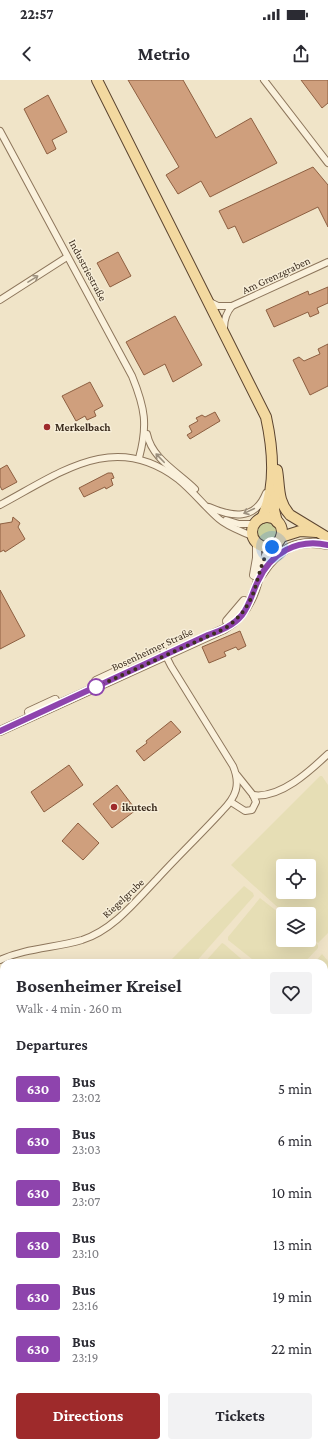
<!DOCTYPE html>
<meta charset="utf-8">
<style>
:root{--surface:#fff;--page:#f2f2f3;--text:#2b2b33;--muted:#7c7c81;--accent:#9e2a2b}
body{margin:0;font-family:"Crimson Pro",serif;background:var(--page);color:var(--text);height:100vh;display:flex;flex-direction:column;font-size:15px;white-space:nowrap}
*{box-sizing:border-box;margin:0}
p{font-size:13px;color:var(--muted)}
.icon{flex:none;width:22px;height:22px;fill:none;stroke:currentColor;stroke-width:2;stroke-linecap:round;stroke-linejoin:round}
.map{position:relative;flex:1;overflow:hidden}
.drawer{position:absolute;left:0px;top:879px;width:328px;height:488px;display:flex;flex-direction:column;background:var(--surface);border-radius:12px 12px 0 0;box-shadow:0 4px 16px #0002}
.drawer>*{flex:none}
.badge{padding:0 8px;border-radius:3px;font-size:14px;line-height:26px}
.fabs{position:absolute;left:276px;top:779px;display:grid;gap:8px}
.fabs a{display:grid;place-items:center;width:40px;height:40px;border-radius:4px;background:var(--surface);box-shadow:0 4px 16px #0002;font-size:20px}
.you{position:absolute;width:20px;height:20px;margin:-10px;border:3px solid #fff;border-radius:50%;background:#1a73e8;box-shadow:0 0 0 6px #1a73e833}
.map>.badge{position:absolute;translate:-50% -50%;box-shadow:0 0 0 2px #fff}
h2{padding:0 16px;font-size:15px;line-height:36px}
.round{display:grid;place-items:center;flex:none;width:42px;height:42px;border-radius:4px;background:var(--page)}
.head{display:flex;align-items:center;justify-content:space-between;height:68px;padding:0 16px}
h1{font-size:19px;font-weight:700;line-height:30px}
.primary-button{display:flex;gap:8px;margin-top:auto;padding:8px 16px}
.primary-button a{flex:1;height:46px;border-radius:4px;background:var(--accent);color:#fff;font-size:16px;font-weight:700;line-height:46px;text-align:center}
.primary-button a+a{background:var(--page);color:var(--text)}
ul{padding:0;list-style:none}
li{display:flex;align-items:center;gap:12px;height:52px;padding:0 16px}
li div{flex:1}
li b{display:block;font-size:15px}
li em{font-style:normal}
li .badge{min-width:44px;font-weight:700;text-align:center}
.status{display:flex;justify-content:space-between;align-items:center;height:28px;padding:0 20px;background:var(--surface);direction:ltr}
.status svg{height:11px;fill:currentColor}
header{display:flex;justify-content:space-between;align-items:center;height:52px;padding:0 16px;background:var(--surface);font-size:18px;font-weight:700}
.map>svg:first-child{display:block}
</style>
<div class="status"><b>22:57</b><svg viewBox="0 0 49 12"><path d="M0 12V9h3v3zM5 12V6h3v6zM10 12V3h3v9zM15 12V0h3v12zM26 1h20v11H26zM47 4h2v5h-2z"/></svg></div>
<header><svg class="icon" aria-label="back" viewBox="0 0 24 24"><path d="M15 5l-7 7 7 7"/></svg>Metrio<svg class="icon" aria-label="share" viewBox="0 0 24 24"><path d="M12 15V3M7 8l5-5 5 5M5 13v7h14v-7"/></svg></header>
<div class="map">
<svg width="328" height="1367" viewBox="0 0 328 1367">
<rect width="100%" height="100%" fill="#f0e4c8"/>
<g fill="#e6deb5" fill-rule="evenodd">
<path d="M320,696H322L328,705V853L318,863L309,854V834H285L231,785ZM283,786H309V812H283Z"/>
<path d="M244,806L253,813L254,816L195,883H172L170,881Z"/>
<path d="M260,818L283,836V860H309V857L318,865V868L304,883H257L228,860V857Z"/>
<path d="M222,863L224,864L246,883H204Z"/>
<path d="M322,874L328,881V1046L325,1050L324,883H314Z"/>
<path d="M328,1053V1267L324,1263V1057Z"/>
<path d="M324,1272L328,1275V1367H237L239,1363H324Z"/>
</g>
<g fill="#c9cf9b">
<circle cx="267" cy="453" r="11"/>
<path d="M4,1053V1112L0,1110V1059Z"/>
</g>
<g fill="none" stroke-linecap="round" stroke-linejoin="round">
<path stroke="#6f938a" stroke-width="2" d="M0,1308L4,1309"/>
</g>
<g fill="#cf9f7d" stroke="#8d5f41">
<path d="M128,0H183L216,58L251,38L277,83L210,117L201,101L178,114L166,95L179,87Z"/>
<path d="M301,0H328V23L322,28Z"/>
<path d="M48,15L67,52L52,60L56,69L47,74L24,29Z"/>
<path d="M313,87L328,105V147L318,127L243,163L235,146L228,149L219,131Z"/>
<path d="M118,172L131,196L110,207L97,183Z"/>
<path d="M328,207V223L317,228L319,233L310,237L308,232L274,247L266,230L308,211L309,215Z"/>
<path d="M175,236L202,285L173,302L165,284L144,295L126,262Z"/>
<path d="M328,264V306L310,315L293,280L299,277L304,281L320,274L318,269Z"/>
<path d="M90,302L103,326L94,331L96,336L87,340L85,336L76,341L62,316Z"/>
<path d="M215,332L220,341L190,359L187,355L192,352L189,346L198,341L196,338L202,335L205,337Z"/>
<path d="M7,385L17,402L2,410L0,406V389Z"/>
<path d="M108,393H112L114,398L111,399L113,405L106,409L105,407L84,417L79,408Z"/>
<path d="M13,437L20,443L18,447L25,459L5,472L4,470L0,472V444L12,442Z"/>
<path d="M0,510L25,556L0,569Z"/>
<path d="M240,551L246,566L238,570L236,567L224,572L226,576L209,583L202,567Z"/>
<path d="M171,641L181,652L144,681L136,671L147,663L146,661Z"/>
<path d="M69,685L83,705L44,732L31,712Z"/>
<path d="M117,705L136,730L112,748L93,724Z"/>
<path d="M78,743L99,763L83,780L62,761Z"/>
</g>
<g fill="none" stroke-linecap="round" stroke-linejoin="round">
<defs>
<g id="minor">
<path d="M264,0L328,83"/>
<path d="M0,51L132,296C145,328 148,345 139,378"/>
<path d="M0,220L67,177"/>
<path d="M210,222L218,226H232"/>
<path d="M224,248C224,239 226,233 232,226L328,182"/>
<path d="M147,354C152,379 178,392 195,409"/>
<path d="M0,425C60,393 114,350 178,399C193,411 205,427 219,439C228,447 241,451 252,456"/>
<path d="M209,427C232,437 255,441 266,413"/>
<path d="M226,440L239,444H254"/>
<path d="M253,715C280,719 310,691 328,674"/>
<path d="M231,722L245,731L252,730L256,722L253,715L237,695"/>
<path d="M0,880C26,868 55,868 82,860C113,850 135,822 157,799C178,776 201,754 222,731C236,717 241,705 233,686L171,586L163,570"/>
<path d="M0,1157L4,1159"/>
<path d="M0,1206L4,1204"/>
<path d="M0,1251L4,1255"/>
<path d="M0,1338L4,1329"/>
<path d="M54,1367L56,1363"/>
<path d="M166,1367V1363"/>
</g>
<g id="tertiary">
<path d="M262,494C278,469 297,458 328,465"/>
<path d="M254,495L257,478V464"/>
<path d="M227,541L244,521"/>
<path d="M96,601L124,588"/>
<path d="M29,632L55,620"/>
<path d="M0,651L224,549C239,540 249,527 255,510C260,496 261,479 272,467"/>
</g>
<g id="primary">
<path d="M97,0L266,337C273,369 277,407 262,438"/>
<path d="M277,390C280,407 277,421 290,435L328,458"/>
<path d="M275,416L274,430L277,442"/>
<circle cx="267" cy="452" r="15"/>
<path d="M281,457L300,451L316,452"/>
</g>
</defs>
<use href="#minor" stroke="#8d765c" stroke-width="8"/>
<use href="#tertiary" stroke="#8d765c" stroke-width="10"/>
<use href="#primary" stroke="#5b4430" stroke-width="12"/>
<use href="#minor" stroke="#faf1dc" stroke-width="6"/>
<use href="#tertiary" stroke="#faf1dc" stroke-width="8"/>
<use href="#primary" stroke="#f3d9a0" stroke-width="10"/>
</g>
<defs><path id="oneway-shaft" d="M-6 0H5M1.5-3L5.5 0L1.5 3" fill="none" stroke-width="1.6" stroke-linecap="round" stroke-linejoin="round"/></defs>
<g stroke="#9c907e">
<use href="#oneway-shaft" transform="translate(33 199) rotate(-32)"/>
<use href="#oneway-shaft" transform="translate(160 378) rotate(-134)"/>
<use href="#oneway-shaft" transform="translate(249 431) rotate(155)"/>
</g>
<g fill="none" stroke-linecap="round" stroke-linejoin="round">
<defs>
<path id="line" d="M0,651L208,555C220,551 233,546 242,535C250,525 252,513 258,501C271,473 297,458 328,465"/>
</defs>
<use href="#line" stroke="#fff" stroke-width="9"/>
<use href="#line" stroke="#8e44ad" stroke-width="6"/>
<path stroke="#3d2e20" stroke-width="4" stroke-dasharray="0 7.2" d="M96,607L224,549C242,537 252,522 257,501C261,489 263,476 272,467"/>
</g>
<g fill="#9e2a2b" stroke="#f7eed8" stroke-width="1.5">
<circle cx="47" cy="347" r="4"/>
<circle cx="114" cy="727" r="4"/>
</g>
<circle fill="#fff" stroke="#8e44ad" stroke-width="2" cx="96" cy="607" r="8"/>
<g text-anchor="middle" stroke-width="3" stroke-linejoin="round" paint-order="stroke">
<g font-size="11" fill="#3d2e20" stroke="#f7eed8">
<text transform="translate(88 190) rotate(62)" y="4">Industriestraße</text>
<text transform="translate(276 195) rotate(-25)" y="4">Am Grenzgraben</text>
<text transform="translate(152 569) rotate(-25)" y="4">Bosenheimer Straße</text>
<text transform="translate(123 818) rotate(-43)" y="4">Riegelgrube</text>
</g>
<g font-size="11" font-weight="bold" fill="#3d2e20" stroke="#f7eed8" text-anchor="start">
<text x="55" y="351">Merkelbach</text>
<text x="122" y="731">ikutech</text>
</g>
</g>
</svg>
<div class="fabs">
<a><svg class="icon" aria-label="locate" viewBox="0 0 24 24"><circle cx="12" cy="12" r="6"/><path d="M12 2v4M12 18v4M2 12h4M18 12h4"/></svg></a>
<a><svg class="icon" aria-label="layers" viewBox="0 0 24 24"><path d="M12 4l9 5-9 5-9-5zM3 14l9 5 9-5"/></svg></a>
</div>
<div class="you" style="left:272px;top:467px"></div>
<section class="drawer">
<div class="head"><div><h1>Bosenheimer Kreisel</h1><p>Walk · 4 min · 260 m</p></div><a class="round"><svg class="icon" aria-label="heart" viewBox="0 0 24 24"><path d="M12 20l-8-8c-3-5 5-10 8-4 3-6 11-1 8 4z"/></svg></a></div>
<h2>Departures</h2>
<ul>
<li><span class="badge" style="background:#8e44ad;color:#fff">630</span><div><b>Bus</b><p>23:02</p></div><em>5 min</em></li>
<li><span class="badge" style="background:#8e44ad;color:#fff">630</span><div><b>Bus</b><p>23:03</p></div><em>6 min</em></li>
<li><span class="badge" style="background:#8e44ad;color:#fff">630</span><div><b>Bus</b><p>23:07</p></div><em>10 min</em></li>
<li><span class="badge" style="background:#8e44ad;color:#fff">630</span><div><b>Bus</b><p>23:10</p></div><em>13 min</em></li>
<li><span class="badge" style="background:#8e44ad;color:#fff">630</span><div><b>Bus</b><p>23:16</p></div><em>19 min</em></li>
<li><span class="badge" style="background:#8e44ad;color:#fff">630</span><div><b>Bus</b><p>23:19</p></div><em>22 min</em></li>
</ul>
<div class="primary-button"><a>Directions</a><a>Tickets</a></div>
</section>
</div>
